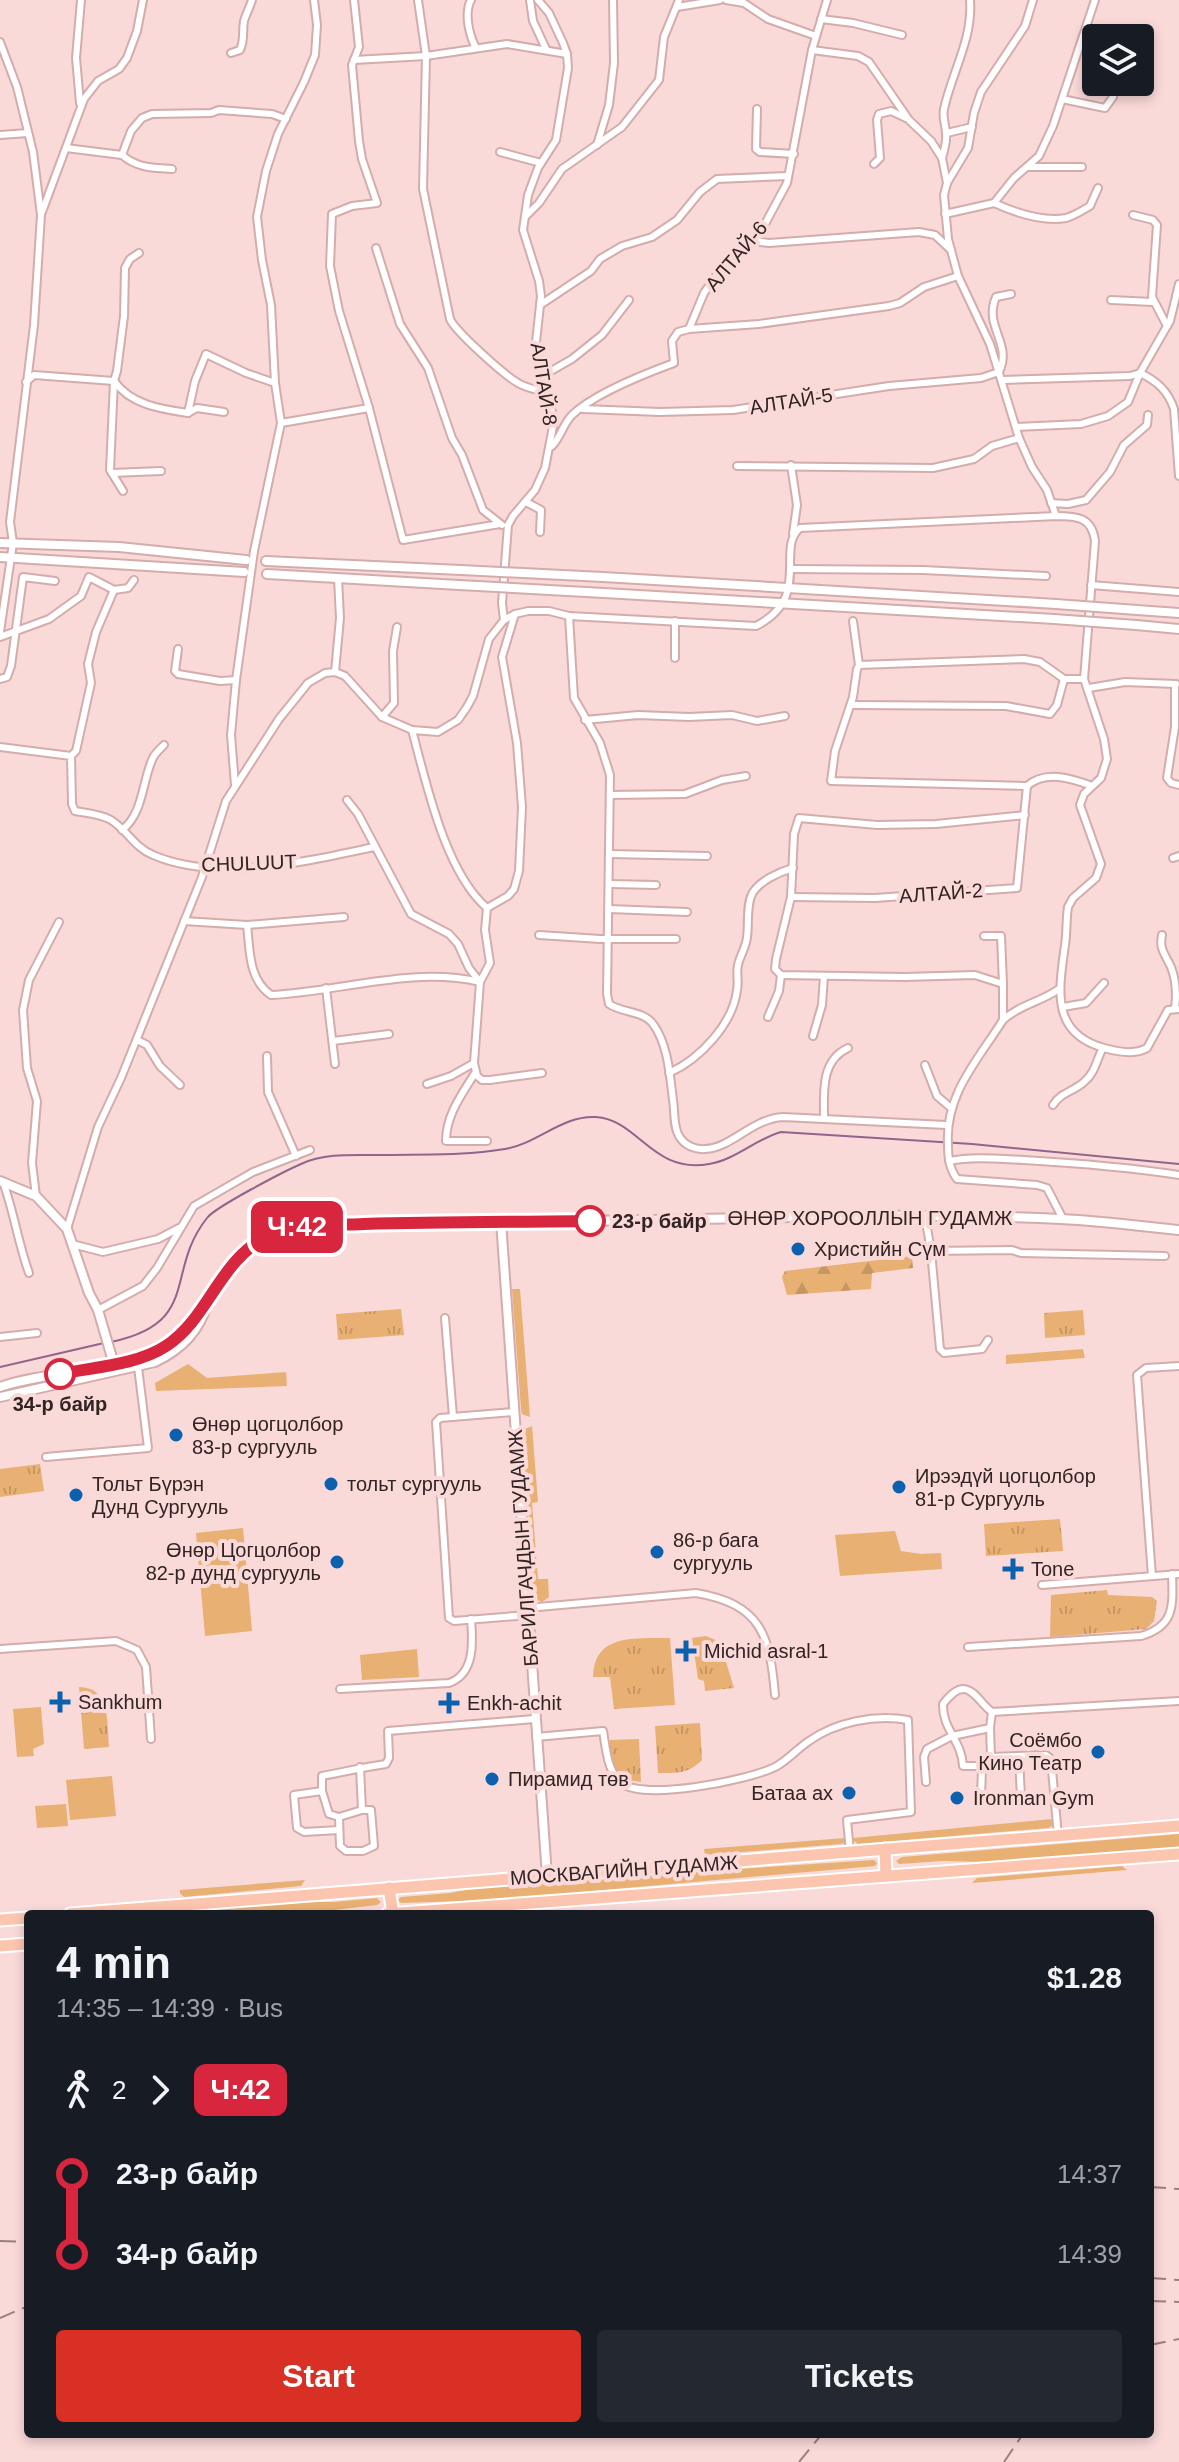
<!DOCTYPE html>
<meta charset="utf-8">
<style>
:root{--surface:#171b24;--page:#242831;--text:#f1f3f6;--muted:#9ea1a6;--accent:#d93025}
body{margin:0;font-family:Arial,sans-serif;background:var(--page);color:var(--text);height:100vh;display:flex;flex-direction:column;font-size:30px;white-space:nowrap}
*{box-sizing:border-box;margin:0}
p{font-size:26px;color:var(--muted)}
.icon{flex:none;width:44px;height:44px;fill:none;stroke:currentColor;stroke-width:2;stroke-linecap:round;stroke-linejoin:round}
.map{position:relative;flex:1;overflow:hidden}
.panel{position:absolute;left:24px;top:1910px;width:1130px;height:528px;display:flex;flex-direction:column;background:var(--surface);border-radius:8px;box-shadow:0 4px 12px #0003}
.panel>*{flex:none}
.badge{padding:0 16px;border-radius:12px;font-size:28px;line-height:52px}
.tools{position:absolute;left:1082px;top:24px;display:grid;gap:16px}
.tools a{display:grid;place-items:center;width:72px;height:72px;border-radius:8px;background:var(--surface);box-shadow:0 4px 12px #0003;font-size:40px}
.map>.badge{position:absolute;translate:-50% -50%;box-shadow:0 0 0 4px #fff}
.legs{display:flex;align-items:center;gap:12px;height:88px;padding:0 32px;font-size:26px}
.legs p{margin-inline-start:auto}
.headline{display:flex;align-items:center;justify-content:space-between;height:136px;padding:0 32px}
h1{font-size:44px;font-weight:700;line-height:60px}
.button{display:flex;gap:16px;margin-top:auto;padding:16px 32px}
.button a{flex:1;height:92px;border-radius:8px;background:var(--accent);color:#fff;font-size:32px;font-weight:700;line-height:92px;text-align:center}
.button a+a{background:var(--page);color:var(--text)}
ul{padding:0 32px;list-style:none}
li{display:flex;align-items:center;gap:28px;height:80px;font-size:30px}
li i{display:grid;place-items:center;width:12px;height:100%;margin:0 10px;background:currentColor}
li i::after{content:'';width:20px;height:20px;margin:-10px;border:6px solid;border-radius:50%;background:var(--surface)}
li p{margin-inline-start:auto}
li:first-child i{background:linear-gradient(#0000 50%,currentColor 0)}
li:last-child i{background:linear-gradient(currentColor 50%,#0000 0)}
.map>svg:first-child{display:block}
</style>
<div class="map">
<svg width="1179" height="2462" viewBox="0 0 1179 2462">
<defs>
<pattern id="forest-firs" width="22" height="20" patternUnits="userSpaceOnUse" patternTransform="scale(2)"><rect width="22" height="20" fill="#e8b073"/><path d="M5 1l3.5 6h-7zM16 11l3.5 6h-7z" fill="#c79763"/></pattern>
<pattern id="park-tufts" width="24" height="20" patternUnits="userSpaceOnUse" patternTransform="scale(2)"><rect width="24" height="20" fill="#e8b073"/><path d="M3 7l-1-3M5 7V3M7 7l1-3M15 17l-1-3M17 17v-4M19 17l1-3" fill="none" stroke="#c79763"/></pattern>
</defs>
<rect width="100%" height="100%" fill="#fad9d9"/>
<g fill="#e8b073">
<path d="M512,1289H520L530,1417L522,1414L521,1409Z"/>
<path d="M1083,1349L1085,1358L1006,1364V1355Z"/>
<path d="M188,1364L207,1378L286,1372L287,1386L156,1391L155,1383Z"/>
<path d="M532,1426L538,1502L532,1503L538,1579H548L549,1597L542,1602L537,1600L534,1595L523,1439L525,1429Z"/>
<path d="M243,1528L252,1631L205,1636L196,1533Z"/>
<path d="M895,1531L901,1551L921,1554L941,1553L942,1569L840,1576L835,1535Z"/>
<path d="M417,1649L419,1677L362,1680L360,1655Z"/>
<path d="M41,1707L44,1744L33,1749L34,1756L17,1757L13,1709Z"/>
<path d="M112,1776L116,1816L70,1820L66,1780Z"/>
<path d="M66,1804L68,1826L37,1828L35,1806Z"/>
<path d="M1052,1819L1053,1825L1049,1828L858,1844L853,1840V1838Z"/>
<path d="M1179,1834V1847L985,1862L943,1861L899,1864L896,1861L902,1857Z"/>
<path d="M845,1838V1843L841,1844L705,1855L704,1849Z"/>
<path d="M874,1860L877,1863L875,1866L492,1900L401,1903L398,1900L401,1897L450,1893L491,1885Z"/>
<path d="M1122,1866L1127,1870L972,1883L977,1878Z"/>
<path d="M305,1880L301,1886L184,1897L180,1893V1890Z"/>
<path d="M377,1898L381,1902L377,1905L300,1914H150L298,1902H333Z"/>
</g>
<path fill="url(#forest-firs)" d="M912,1256L913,1268L872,1273L871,1289L787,1295L782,1277L785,1271Z"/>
<g fill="url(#park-tufts)">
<path d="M401,1309L404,1335L338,1340L336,1314Z"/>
<path d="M1083,1310L1085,1335L1045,1338L1044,1313Z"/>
<path d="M40,1464L44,1491L0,1497V1469Z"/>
<path d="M1060,1519L1063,1551L986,1556L984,1524Z"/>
<path d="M1107,1590L1108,1595L1152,1597L1157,1601L1154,1621L1146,1629L1050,1637L1051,1595Z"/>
<path d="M706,1636L720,1642L734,1688L705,1691L704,1681L698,1679L692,1638Z"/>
<path d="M670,1638L675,1705L614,1709L610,1677H593C594,1632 638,1639 670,1638Z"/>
<path d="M79,1687C111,1687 107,1724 109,1747L84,1749Z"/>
<path d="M700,1723L702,1760C688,1774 677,1773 658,1773L655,1726Z"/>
<path d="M639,1739L641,1782L628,1780L613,1768L609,1740Z"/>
</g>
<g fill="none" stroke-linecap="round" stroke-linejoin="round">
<g stroke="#92648c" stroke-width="2">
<path d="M111,1342C202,1323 164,1272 207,1218C215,1207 285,1171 301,1164C324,1153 353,1155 378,1155C421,1154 463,1156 505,1149C537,1144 562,1115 596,1117C639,1120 652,1174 709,1164C735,1160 756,1139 781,1132L972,1144L1179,1164"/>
<path d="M0,1367L104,1343"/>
</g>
<defs>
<g id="street">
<path d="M354,0L359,47L352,65L359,141L362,159L377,203L352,206L332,214L330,266L339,311L369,408L403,540L500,524"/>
<path d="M418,0L426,56L423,189L450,319C455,331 504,375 518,383C526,388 538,390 548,393"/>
<path d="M471,0C464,13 469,35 476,48"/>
<path d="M530,0L533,21L546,49"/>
<path d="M726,0L744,3L768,19L816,36"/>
<path d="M1033,0L1025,26L981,92L974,113L968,148L947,183L944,195L948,239L958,276L990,344L1019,438L1032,467L1047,490L1056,516"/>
<path d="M677,7L720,0"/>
<path d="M821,19L853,23L902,35"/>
<path d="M0,42L17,87L33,152L41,215L34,325L10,522L13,543L0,632"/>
<path d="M812,50L858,56L869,62L909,120L931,141L942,158L947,183"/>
<path d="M231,53L240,50C245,39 242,32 244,21C246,14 250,7 252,0"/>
<path d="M354,60L426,56L507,44L567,54"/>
<path d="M1062,99L1105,108L1113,97"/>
<path d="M80,103L76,58L81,0"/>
<path d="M757,109L756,149L760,152L794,154"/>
<path d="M947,133L972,127"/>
<path d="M0,135L28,133"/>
<path d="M597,145L609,105L614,63L613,0"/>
<path d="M66,148L122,155L131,131L142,118L152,114L211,113L219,110L272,114L286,119"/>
<path d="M500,152L541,163"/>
<path d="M122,155C137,168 153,168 172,169"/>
<path d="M942,158C944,151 947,142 946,134C946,125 942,118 944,109C952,72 973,39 970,0"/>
<path d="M874,164L880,158L877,120L879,114L891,111L906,118"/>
<path d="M1029,167H1082"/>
<path d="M994,203C1016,213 1042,222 1066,218C1074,216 1083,210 1090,206L1098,188"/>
<path d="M42,212L84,99L98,81L119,69L127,58L137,31L143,0"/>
<path d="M945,214L994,203L1014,178L1039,156L1053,126L1095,0"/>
<path d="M1133,215L1153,220L1157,225L1152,297L1167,326"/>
<path d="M526,216L539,203L562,169L622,127L659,80L664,37L679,0"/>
<path d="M753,241L769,243L919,232L935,235L951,250"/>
<path d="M376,248L400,324L428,368L452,438L462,455L483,510L502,525"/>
<path d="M1111,300L1153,302"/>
<path d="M540,305L591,271L600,259L622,246L652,237L677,220L700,192L717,179L788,176"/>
<path d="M689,329L759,324L889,306L900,303L924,287L958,276"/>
<path d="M999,372C1013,343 983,327 996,297L1011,294"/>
<path d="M1140,373C1157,381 1168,391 1174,409L1179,476"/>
<path d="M544,375L572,359L602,335L629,300"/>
<path d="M1003,380L1130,376L1140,373"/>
<path d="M26,382L34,375L114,381C131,405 161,409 188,413L195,381L206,354L246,373L275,383"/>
<path d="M583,409L660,412L733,410L889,386L981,378L999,372"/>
<path d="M188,413L197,408L224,412"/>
<path d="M281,423L369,408"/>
<path d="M1016,427L1081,424L1108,416L1128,402L1140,373L1170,321L1179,284"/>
<path d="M552,446C561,437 563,424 572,415C595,393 644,374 674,363L672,341L678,332L689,329L704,293L716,276L747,244L758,237L787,183L812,50L827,0"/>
<path d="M791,465L797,505L793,534"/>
<path d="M737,466L933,468L974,459L992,446L1019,438"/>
<path d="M112,473L161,471"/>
<path d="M123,491L110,470L114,381L117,371L124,316L125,268L130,259L139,253"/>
<path d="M526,502L541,510L540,532"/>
<path d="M1051,503L1068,504L1086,500L1110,472L1124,445L1147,425L1148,415"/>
<path d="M791,569L923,570L1046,576"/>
<path d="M1091,585L1179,592"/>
<path d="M569,616L574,698L600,743L610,775L607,994L609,1004C622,1013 644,1011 653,1024C668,1044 670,1076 673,1100C675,1112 673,1126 679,1136C684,1145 695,1150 705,1149C732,1148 751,1119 783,1117L946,1125"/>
<path d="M504,620L502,603L508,525L513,516L535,490L545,468L554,421L536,342L541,296L539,281L523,230L528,195L538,168L556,140L568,68L567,54L563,43L549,13L538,0"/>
<path d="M675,621V658"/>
<path d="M853,621L859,665L857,669L853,697L835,751L831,781L1027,786"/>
<path d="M0,637L49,619L81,596L89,577L114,590"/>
<path d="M178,649L175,671L178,674L220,681L236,680"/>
<path d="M859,665L1024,659L1040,662L1064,679"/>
<path d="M335,672L340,618L338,578"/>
<path d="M0,679L7,677L11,666L23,577L55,581"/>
<path d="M1175,684V727L1167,778L1171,783L1179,785"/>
<path d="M1089,688L1125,682L1176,684"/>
<path d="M851,705L1006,706L1050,714L1057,705L1064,679H1084"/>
<path d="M382,717L394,703L393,651L397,627"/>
<path d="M585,720L638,715L689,717L732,715L757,721L785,716"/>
<path d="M412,730C426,782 445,872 487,908"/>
<path d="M0,747L71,756L72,804L75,811C86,813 101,814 111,820C127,830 135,848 153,855C218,883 308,861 374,847"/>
<path d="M71,756L76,751L91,683L88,664L96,632L114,590L128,588L134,580"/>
<path d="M235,785L231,735L236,680L254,551L281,423L275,383L271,305L262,260L257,217L266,171L278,134L304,82L315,55L317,25L314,0"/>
<path d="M610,795L685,794L722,780L746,776"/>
<path d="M347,800L358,814L411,914L449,934L458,944L469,968L480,982L490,963L485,930L487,908L508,896L514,889L519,871L522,807L517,743L502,657L515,614"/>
<path d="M122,830C143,814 142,783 152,760C154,754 160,749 164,745"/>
<path d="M609,854L707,856"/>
<path d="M1173,858L1179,856"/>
<path d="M610,884L656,885"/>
<path d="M791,897L875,898L1017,888L1027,786C1045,770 1071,778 1092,786"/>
<path d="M609,909L687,912"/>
<path d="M184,921L247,925L344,917"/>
<path d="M247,925C250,950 248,979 271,995C339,992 412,966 480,982L474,1063L477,1076L482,1080H490L542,1073"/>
<path d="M539,935L600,939H676"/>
<path d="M1162,935C1159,949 1165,954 1171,967C1176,980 1177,993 1175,1008"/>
<path d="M984,936H1001L1003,984"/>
<path d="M326,988L335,1064"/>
<path d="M1059,989C1041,1002 1019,1005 1003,1020C978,1060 945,1094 948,1144C948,1157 949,1168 957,1179L1037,1185L1047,1188L1063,1219"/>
<path d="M1063,1007L1086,1003L1104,983"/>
<path d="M768,1017L779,991L781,975"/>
<path d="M1003,1020V984L975,975L904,977L781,975L775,969L776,959L791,897L794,834L799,818L877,825L936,824L1025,815"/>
<path d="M813,1036L822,1005L824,976"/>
<path d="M137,1040L147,1045L160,1066L180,1085"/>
<path d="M333,1041L389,1034"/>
<path d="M267,1056L268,1092L296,1156"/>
<path d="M925,1065L937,1096L950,1107"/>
<path d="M475,1073C462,1094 446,1115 446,1141H487"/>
<path d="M669,1073C700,1059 733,1024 737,990C739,982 736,973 738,965C740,955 746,948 747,937C749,924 746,906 752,894C759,881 779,872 793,868"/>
<path d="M427,1084L451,1076L474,1063"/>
<path d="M1053,1105C1061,1092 1073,1092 1084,1082C1096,1072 1096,1060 1103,1048"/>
<path d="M824,1119C824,1093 820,1061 848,1048"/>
<path d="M949,1161C974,1156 999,1159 1024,1160C1076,1163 1127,1167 1179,1175"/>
<path d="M3,1182C14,1212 18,1243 29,1273"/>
<path d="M36,1196L32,1163L37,1101L27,1068L23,1010L29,980L59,922"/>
<path d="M925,1216L931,1251L940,1349L944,1353L982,1349L988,1340"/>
<path d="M67,1229L98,1127L121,1078L202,877L226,801L279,719L308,683L325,673L335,672L345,676L382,717L412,730L438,732L458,720L467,707L473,696L489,639L504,620L515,614L528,611H549L569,616L756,626C813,597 775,549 800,528L1056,516C1077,516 1092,517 1095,541L1084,679L1104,739L1107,759L1101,778L1084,794L1080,805L1101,864L1096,878L1073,898L1068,907C1066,920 1067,932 1065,945C1059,989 1050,1033 1104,1048C1119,1052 1134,1055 1147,1048L1168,1010L1179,1009"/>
<path d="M72,1244L103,1252L158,1239L179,1228"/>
<path d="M931,1251L1012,1250L1021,1253L1165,1256"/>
<path d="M98,1310L143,1286L157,1268L194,1206L253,1172L310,1150"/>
<path d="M445,1318L453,1417"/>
<path d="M0,1337L37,1333"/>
<path d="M514,1412L440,1418L436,1422L449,1618L454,1621L528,1615"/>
<path d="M46,1457L148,1448L138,1367"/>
<path d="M1152,1576L1137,1375L1146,1368L1179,1366"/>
<path d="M1042,1585L1179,1574"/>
<path d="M527,1608L696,1593C761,1604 770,1635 775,1695"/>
<path d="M968,1647L1141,1636C1175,1626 1173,1606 1172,1574"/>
<path d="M0,1649L116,1641L137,1650L146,1667L151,1739"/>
<path d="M340,1689L449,1683C475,1674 473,1642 471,1619"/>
<path d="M536,1737L603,1731C606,1748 607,1770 620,1782C642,1802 749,1780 775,1767C787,1761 797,1749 809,1741C836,1722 875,1714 908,1720L911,1812L847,1820L850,1852"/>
<path d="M1019,1756L1021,1798L1015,1801H984L981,1797L982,1768L979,1766H963C962,1741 942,1729 943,1704C968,1671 976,1701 992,1712L1179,1701"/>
<path d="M991,1757L1046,1755L1051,1759L1058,1836"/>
<path d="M979,1766L991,1757L990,1728"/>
<path d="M360,1767L362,1810L339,1817L329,1814L322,1791V1776C344,1772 364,1767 386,1764L389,1758L388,1731L534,1719"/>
<path d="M926,1782L924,1757L927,1749L952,1736L990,1728L992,1712"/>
<path d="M322,1791L294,1795L297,1828L304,1832L339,1830"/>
<path d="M339,1817L340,1846L346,1851H363L374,1846L371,1810H362"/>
</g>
<g id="secondary">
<path d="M0,543L119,547L246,560"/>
<path d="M0,557L244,572"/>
<path d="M266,561L461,570"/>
<path d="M267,574L459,585"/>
<path d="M603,577L1056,604"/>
<path d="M604,593L1054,619"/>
<path d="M1137,610L1179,613"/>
<path d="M1136,625L1179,629"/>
<path d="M0,1181L36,1196L67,1229L89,1293L98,1310L115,1368"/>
<path d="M501,1221L547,1876"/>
<path d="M0,1387C49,1370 118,1373 163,1348C214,1319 220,1245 285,1229C313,1223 343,1225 372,1224C436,1222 500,1221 564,1221C730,1220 896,1211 1061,1219C1101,1221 1140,1226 1179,1230"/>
<path d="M0,1397L155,1362C182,1349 200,1331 208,1301"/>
</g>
<g id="highway">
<path d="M885,1849L886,1876"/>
<path d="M389,1888L393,1914"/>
<path d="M70,1914L1179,1826"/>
<path d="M387,1914L1179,1854"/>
<path d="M0,1920L28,1918"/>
<path d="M0,1946L28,1944"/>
</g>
</defs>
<use href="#street" stroke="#d4acac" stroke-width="10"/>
<use href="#secondary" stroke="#d4acac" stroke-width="12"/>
<use href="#highway" stroke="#fff" stroke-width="15"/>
<use href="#street" stroke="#fff" stroke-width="6"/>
<use href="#secondary" stroke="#fff" stroke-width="8"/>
<use href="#highway" stroke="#fcc5af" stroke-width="11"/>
<g stroke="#998181" stroke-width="2" stroke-dasharray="16 8" stroke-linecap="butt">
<path d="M1150,2187L1179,2189"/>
<path d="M0,2241L28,2242"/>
<path d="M1150,2278L1179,2280"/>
<path d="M1150,2301L1179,2302"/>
<path d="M0,2318L28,2306"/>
<path d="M1150,2345L1179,2339"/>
<path d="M799,2462L822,2434"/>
<path d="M1004,2462L1023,2434"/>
</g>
<defs>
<g id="secondary-bridge">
<path d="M461,570L603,577"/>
<path d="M459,585L604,593"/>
<path d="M1056,604L1137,610"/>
<path d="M1054,619L1136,625"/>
</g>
</defs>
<use href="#secondary-bridge" stroke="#d4acac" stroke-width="12" stroke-linecap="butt"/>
<use href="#secondary-bridge" stroke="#fff" stroke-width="8"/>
</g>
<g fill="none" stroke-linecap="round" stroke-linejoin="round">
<defs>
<path id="line-1" d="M60,1374C94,1367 137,1365 166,1346C209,1318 219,1260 268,1236C297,1221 333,1226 364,1224C439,1222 514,1222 590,1221"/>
</defs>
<use href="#line-1" stroke="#fff" stroke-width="18"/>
<use href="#line-1" stroke="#d7263d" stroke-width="12"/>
</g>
<g fill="#fff" stroke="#d7263d" stroke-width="4">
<circle cx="590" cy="1221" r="14"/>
<circle cx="60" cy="1374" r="14"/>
</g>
<g fill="#0c61af" stroke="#fad9d9" stroke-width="3">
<circle cx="798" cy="1249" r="8"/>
<circle cx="176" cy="1435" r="8"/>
<circle cx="331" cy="1484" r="8"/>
<circle cx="899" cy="1487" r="8"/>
<circle cx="76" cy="1495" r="8"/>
<circle cx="657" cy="1552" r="8"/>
<circle cx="337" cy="1562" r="8"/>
<path d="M1009 1557h8v8h8v8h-8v8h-8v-8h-8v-8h8z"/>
<path d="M682 1639h8v8h8v8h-8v8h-8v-8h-8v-8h8z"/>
<path d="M56 1690h8v8h8v8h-8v8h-8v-8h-8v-8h8z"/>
<path d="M445 1691h8v8h8v8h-8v8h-8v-8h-8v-8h8z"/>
<circle cx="1098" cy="1752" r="8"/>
<circle cx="492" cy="1779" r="8"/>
<circle cx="849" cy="1793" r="8"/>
<circle cx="957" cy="1798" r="8"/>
</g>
<g text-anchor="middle" stroke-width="8" stroke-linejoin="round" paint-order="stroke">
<g font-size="20" fill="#332424" stroke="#fad9d9">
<text transform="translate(736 256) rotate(-50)" y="7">АЛТАЙ-6</text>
<text transform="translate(544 384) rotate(81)" y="7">АЛТАЙ-8</text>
<text transform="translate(791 401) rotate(-9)" y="7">АЛТАЙ-5</text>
<text transform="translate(249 863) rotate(-2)" y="7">CHULUUT</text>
<text transform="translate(941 893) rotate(-4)" y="7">АЛТАЙ-2</text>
<text x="870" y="1225">ӨНӨР ХОРООЛЛЫН ГУДАМЖ</text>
<text transform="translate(523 1548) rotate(-94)" y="7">БАРИЛГАЧДЫН ГУДАМЖ</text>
<text transform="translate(624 1870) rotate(-4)" y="7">МОСКВАГИЙН ГУДАМЖ</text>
</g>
<g font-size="20" font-weight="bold" fill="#332424" stroke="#fad9d9" text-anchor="start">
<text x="612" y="1228">23-р байр</text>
<text x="60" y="1411" text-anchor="middle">34-р байр</text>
</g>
<g font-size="20" fill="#332424" stroke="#fad9d9" text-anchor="start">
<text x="814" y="1256">Христийн Сүм</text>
<text x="192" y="1431">Өнөр цогцолбор<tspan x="192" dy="23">83-р сургууль</tspan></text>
<text x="915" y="1483">Ирээдүй цогцолбор<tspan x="915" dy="23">81-р Сургууль</tspan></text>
<text x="92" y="1491">Тольт Бүрэн<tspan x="92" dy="23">Дунд Сургууль</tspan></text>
<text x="347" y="1491">тольт сургууль</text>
<text x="673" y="1547">86-р бага<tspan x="673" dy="23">сургууль</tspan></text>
<text x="321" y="1557" text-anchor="end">Өнөр Цогцолбор<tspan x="321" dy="23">82-р дунд сургууль</tspan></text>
<text x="1031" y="1576">Tone</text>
<text x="704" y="1658">Michid asral-1</text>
<text x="78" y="1709">Sankhum</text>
<text x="467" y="1710">Enkh-achit</text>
<text x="1082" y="1747" text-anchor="end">Соёмбо<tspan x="1082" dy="23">Кино Театр</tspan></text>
<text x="508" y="1786">Пирамид төв</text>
<text x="833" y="1800" text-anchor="end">Батаа ах</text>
<text x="973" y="1805">Ironman Gym</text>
</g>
</g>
</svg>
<div class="tools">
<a><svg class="icon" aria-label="layers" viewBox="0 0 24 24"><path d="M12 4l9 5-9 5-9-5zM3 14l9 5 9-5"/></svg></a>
</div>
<b class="badge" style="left:297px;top:1227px;background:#d7263d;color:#fff">Ч:42</b>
<section class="panel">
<div class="headline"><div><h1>4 min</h1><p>14:35 – 14:39 · Bus</p></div><b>$1.28</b></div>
<div class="legs"><svg class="icon" aria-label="walk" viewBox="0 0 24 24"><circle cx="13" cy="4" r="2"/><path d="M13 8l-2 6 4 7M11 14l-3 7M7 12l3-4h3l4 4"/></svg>2<svg class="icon" aria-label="forward" viewBox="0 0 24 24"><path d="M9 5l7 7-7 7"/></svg><b class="badge" style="background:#d7263d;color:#fff">Ч:42</b></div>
<ul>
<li><i style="color:#d7263d"></i><b>23-р байр</b><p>14:37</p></li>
<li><i style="color:#d7263d"></i><b>34-р байр</b><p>14:39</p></li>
</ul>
<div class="button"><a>Start</a><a>Tickets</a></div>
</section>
</div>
